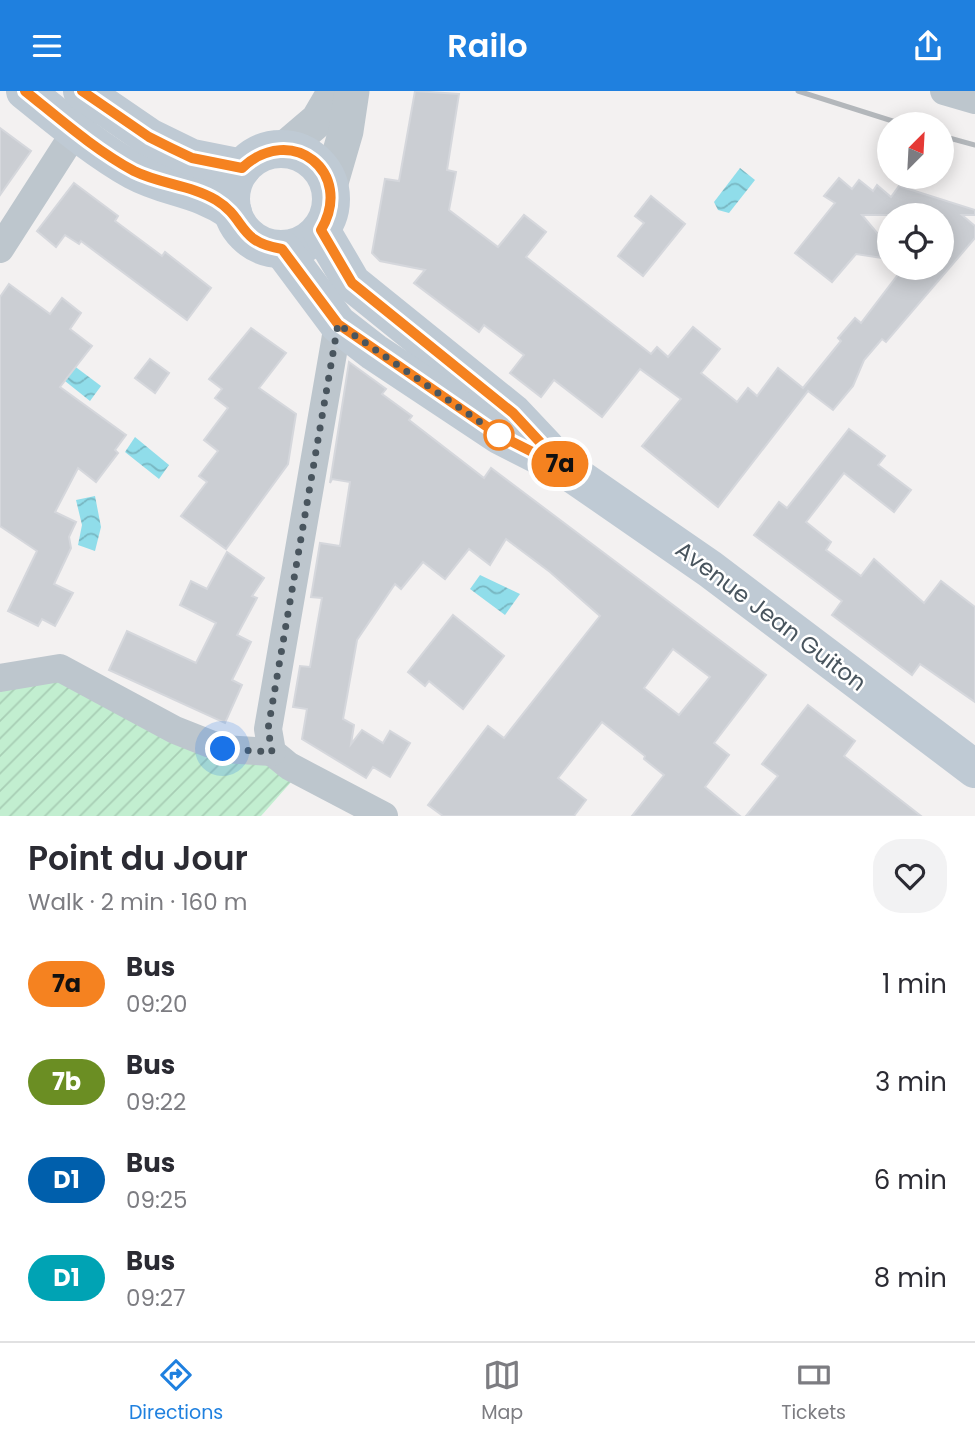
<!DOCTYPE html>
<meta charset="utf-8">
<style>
:root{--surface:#fff;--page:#f2f2f3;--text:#2b2b33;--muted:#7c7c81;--line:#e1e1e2;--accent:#1f80df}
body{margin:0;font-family:Poppins,sans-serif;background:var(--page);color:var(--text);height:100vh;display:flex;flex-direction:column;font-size:26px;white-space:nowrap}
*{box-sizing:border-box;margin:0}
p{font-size:23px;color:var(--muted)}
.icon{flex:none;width:38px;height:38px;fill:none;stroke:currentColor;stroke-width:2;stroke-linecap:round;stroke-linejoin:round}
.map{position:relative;height:725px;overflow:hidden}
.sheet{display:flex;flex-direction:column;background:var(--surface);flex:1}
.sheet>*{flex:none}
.badge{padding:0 14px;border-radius:23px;font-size:24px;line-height:46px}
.needle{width:46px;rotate:24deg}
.fabs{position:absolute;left:877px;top:21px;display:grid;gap:14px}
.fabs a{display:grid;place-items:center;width:77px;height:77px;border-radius:50%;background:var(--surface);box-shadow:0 4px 18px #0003;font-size:35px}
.you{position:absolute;width:35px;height:35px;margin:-18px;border:5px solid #fff;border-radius:50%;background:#1a73e8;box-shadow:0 0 0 10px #1a73e833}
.map>.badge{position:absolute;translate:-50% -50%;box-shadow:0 0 0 4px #fff}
.round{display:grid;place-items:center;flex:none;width:74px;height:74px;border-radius:28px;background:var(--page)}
.head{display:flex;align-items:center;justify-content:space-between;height:119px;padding:0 28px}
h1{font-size:33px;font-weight:600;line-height:52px}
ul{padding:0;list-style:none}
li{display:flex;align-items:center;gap:21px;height:98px;padding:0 28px}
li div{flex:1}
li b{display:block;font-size:26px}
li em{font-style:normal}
li .badge{min-width:77px;font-weight:700;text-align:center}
header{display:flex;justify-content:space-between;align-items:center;height:91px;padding:0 28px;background:var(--accent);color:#fff;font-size:32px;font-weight:600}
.tab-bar{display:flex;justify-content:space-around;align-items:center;height:98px;border-top:2px solid var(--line);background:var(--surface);font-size:19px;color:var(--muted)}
.tab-bar a{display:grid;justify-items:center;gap:4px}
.tab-bar .current{color:var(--accent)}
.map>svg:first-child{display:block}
</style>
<header><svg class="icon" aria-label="menu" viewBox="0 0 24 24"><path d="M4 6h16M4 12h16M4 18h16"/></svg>Railo<svg class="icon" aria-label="share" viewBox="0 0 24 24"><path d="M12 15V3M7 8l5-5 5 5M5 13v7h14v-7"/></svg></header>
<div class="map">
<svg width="975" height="725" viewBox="0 0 975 725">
<defs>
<pattern id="garden-furrows" width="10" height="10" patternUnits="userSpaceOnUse" patternTransform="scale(1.75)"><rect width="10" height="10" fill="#c2eed0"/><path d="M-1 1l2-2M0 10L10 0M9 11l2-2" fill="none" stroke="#a8ceb5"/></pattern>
<pattern id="water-waves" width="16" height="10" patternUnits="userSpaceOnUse" patternTransform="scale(1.75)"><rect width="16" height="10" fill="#90ddea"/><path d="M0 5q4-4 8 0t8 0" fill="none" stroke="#78b6c1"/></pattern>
</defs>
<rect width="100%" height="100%" fill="#f3f1f1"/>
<path fill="url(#garden-furrows)" d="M60,577L300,681L261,725H0V587Z"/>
<g fill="url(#water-waves)">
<path d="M740,77L755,89L729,122L718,119L714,111Z"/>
<path d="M65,268L101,295L90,310L55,282Z"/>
<path d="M135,346L169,374L159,388L125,361Z"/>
<path d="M95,405L101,436L95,460L78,454L82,434L76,409Z"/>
<path d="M480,484L520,503L505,524L470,498Z"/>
</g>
<g fill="#cbced3" stroke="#d5d7dc" stroke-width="2" fill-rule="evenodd">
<path d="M415,0L459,3L447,79L456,81L449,119L498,156L524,124L546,141L526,166L651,263L657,256L668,266L693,236L720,258L701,282L737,311L748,297L757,305L778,277L803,297L841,250L838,247L855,227L861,232L903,177H942V124H862L889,156V168L856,163L832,191L795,162L835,112L824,105L839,87L852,98L859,89L873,100L877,94L891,106L899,95L975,119V124H962L975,135V147L886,251L882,248L864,269L853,295L833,319L808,300L718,416L642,355L681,308L640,278L602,326L554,289L541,306L510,282L524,264L484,234L479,241L414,192L425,179L380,170L372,162L385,88L399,90Z"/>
<path d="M0,37L31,60L0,104Z"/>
<path d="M74,92L118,125L115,130L162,165L165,161L211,197L187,229L81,150L79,153L65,144L56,156L37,140Z"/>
<path d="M651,105L685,133L643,185L618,165L644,132L635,125Z"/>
<path d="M9,193L50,223L62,207L81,222L70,238L92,255L60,296L126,344L115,359L118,362L96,391L78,377L55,421L76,431L69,446L71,457L54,493L73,502L55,535L42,528L38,535L8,520L37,460L0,435V206Z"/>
<path d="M251,237L286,262L259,297L296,323L288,373L226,458L181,425L207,391L199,385L218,360L204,349L228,317L215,307L222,298L209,288Z"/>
<path d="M150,268L169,282L155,302L135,287Z"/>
<path d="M349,271L386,298L382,303L412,325L409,329L484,387L491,377L766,584L714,652L729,664L705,696L740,725H632L664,684L644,668L645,665L602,631L558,687L586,709L574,725H443L428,714L488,635L504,647L600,525L550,481L506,448L490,474L469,458L445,488L423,471L401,498L395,493L357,549L343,628L354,634L351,653L362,639L383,652L390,640L410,652L390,686L373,676L366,687L302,648L307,618L293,616L300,575L310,576L317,535L322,507L311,506L320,452L340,455L350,391L332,388L330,392ZM673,558L710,586L679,624L644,597Z"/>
<path d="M849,338L885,365L878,374L911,399L894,421L844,382L806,431L831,451L826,459L861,485L874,468L924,512L941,490L975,516V611L920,573L912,584L832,524L842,510L754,444L779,411L787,417Z"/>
<path d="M227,461L264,487L252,505L257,507L237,544L251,551L232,589L242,594L225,632L109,579L127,540L196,572L216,532L180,514L191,490L207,498Z"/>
<path d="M453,524L504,565L463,618L429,590L425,595L408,581Z"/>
<path d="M808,614L855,650L844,665L921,725H746L778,685L762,673Z"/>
</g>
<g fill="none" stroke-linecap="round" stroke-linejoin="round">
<g stroke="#bdc6cd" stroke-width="28">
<path d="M944,0L975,9"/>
<path d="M0,158L84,27"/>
<path d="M338,233L268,638L272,661L289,675L384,725"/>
<path d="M0,587L60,577L175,639L223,658L272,661"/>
</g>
<g stroke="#bdc6cd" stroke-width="35">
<path d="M284,58L318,29L335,0"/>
<path d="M330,95L346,40L352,0"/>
</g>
<g stroke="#bfcad4" stroke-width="38">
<path d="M25,0C60,28 95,58 134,80C167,98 197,96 233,121"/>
<path d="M82,0L149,46L192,67L242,77"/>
<circle cx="281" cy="108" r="50"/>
<path d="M321,139L352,192L513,322L546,357"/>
<path d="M282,158L338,233L374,261L499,344L564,377L710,478L975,678"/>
</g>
<g stroke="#b3b7bb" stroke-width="5">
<path d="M798,0L902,33"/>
<path d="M942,45L975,54"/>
</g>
</g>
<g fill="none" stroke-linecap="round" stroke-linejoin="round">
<defs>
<path id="line" d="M25,0C60,28 95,59 134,80C160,93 191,94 216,109C247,128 237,151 282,158L338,233L499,344L564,377L513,322L352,192L321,139C355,81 291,31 242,77L192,67L171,57L149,46L82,0"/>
</defs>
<use href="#line" stroke="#fff" stroke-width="16"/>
<use href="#line" stroke="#f58220" stroke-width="10"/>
<path stroke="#49555e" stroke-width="7" stroke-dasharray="0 12.6" d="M223,658L272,661L268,638L338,233L499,344"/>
</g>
<circle fill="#fff" stroke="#f58220" stroke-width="3.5" cx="499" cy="344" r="14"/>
<g text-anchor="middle" stroke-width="5" stroke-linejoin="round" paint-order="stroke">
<g font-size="23" fill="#49555e" stroke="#fff">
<text transform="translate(771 525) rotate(37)" y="8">Avenue Jean Guiton</text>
</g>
</g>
</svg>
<div class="fabs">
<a><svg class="needle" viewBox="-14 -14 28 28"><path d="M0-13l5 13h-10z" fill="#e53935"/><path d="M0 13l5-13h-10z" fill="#7c7c81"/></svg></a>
<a><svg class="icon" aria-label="locate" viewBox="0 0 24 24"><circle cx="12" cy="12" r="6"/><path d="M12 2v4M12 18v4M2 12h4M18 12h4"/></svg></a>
</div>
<div class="you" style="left:223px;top:658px"></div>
<b class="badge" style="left:560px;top:373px;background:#f58220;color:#111">7a</b>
</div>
<section class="sheet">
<div class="head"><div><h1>Point du Jour</h1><p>Walk · 2 min · 160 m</p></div><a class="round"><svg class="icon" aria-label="heart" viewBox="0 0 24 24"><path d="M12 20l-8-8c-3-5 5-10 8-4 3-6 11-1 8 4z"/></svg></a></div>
<ul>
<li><span class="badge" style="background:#f58220;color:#111">7a</span><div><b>Bus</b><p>09:20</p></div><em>1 min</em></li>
<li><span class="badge" style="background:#6b8e23;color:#fff">7b</span><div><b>Bus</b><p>09:22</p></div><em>3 min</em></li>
<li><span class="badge" style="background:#005fac;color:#fff">D1</span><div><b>Bus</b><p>09:25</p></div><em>6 min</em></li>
<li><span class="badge" style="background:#00a3b4;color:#fff">D1</span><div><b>Bus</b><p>09:27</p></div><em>8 min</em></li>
</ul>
</section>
<nav class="tab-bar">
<a class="current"><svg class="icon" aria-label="directions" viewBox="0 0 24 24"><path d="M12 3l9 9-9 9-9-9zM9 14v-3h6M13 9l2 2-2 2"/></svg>Directions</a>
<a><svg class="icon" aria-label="map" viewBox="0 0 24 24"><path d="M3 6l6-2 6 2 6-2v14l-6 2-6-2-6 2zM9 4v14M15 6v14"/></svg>Map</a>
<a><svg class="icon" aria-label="tickets" viewBox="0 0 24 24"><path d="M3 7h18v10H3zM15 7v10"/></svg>Tickets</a>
</nav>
